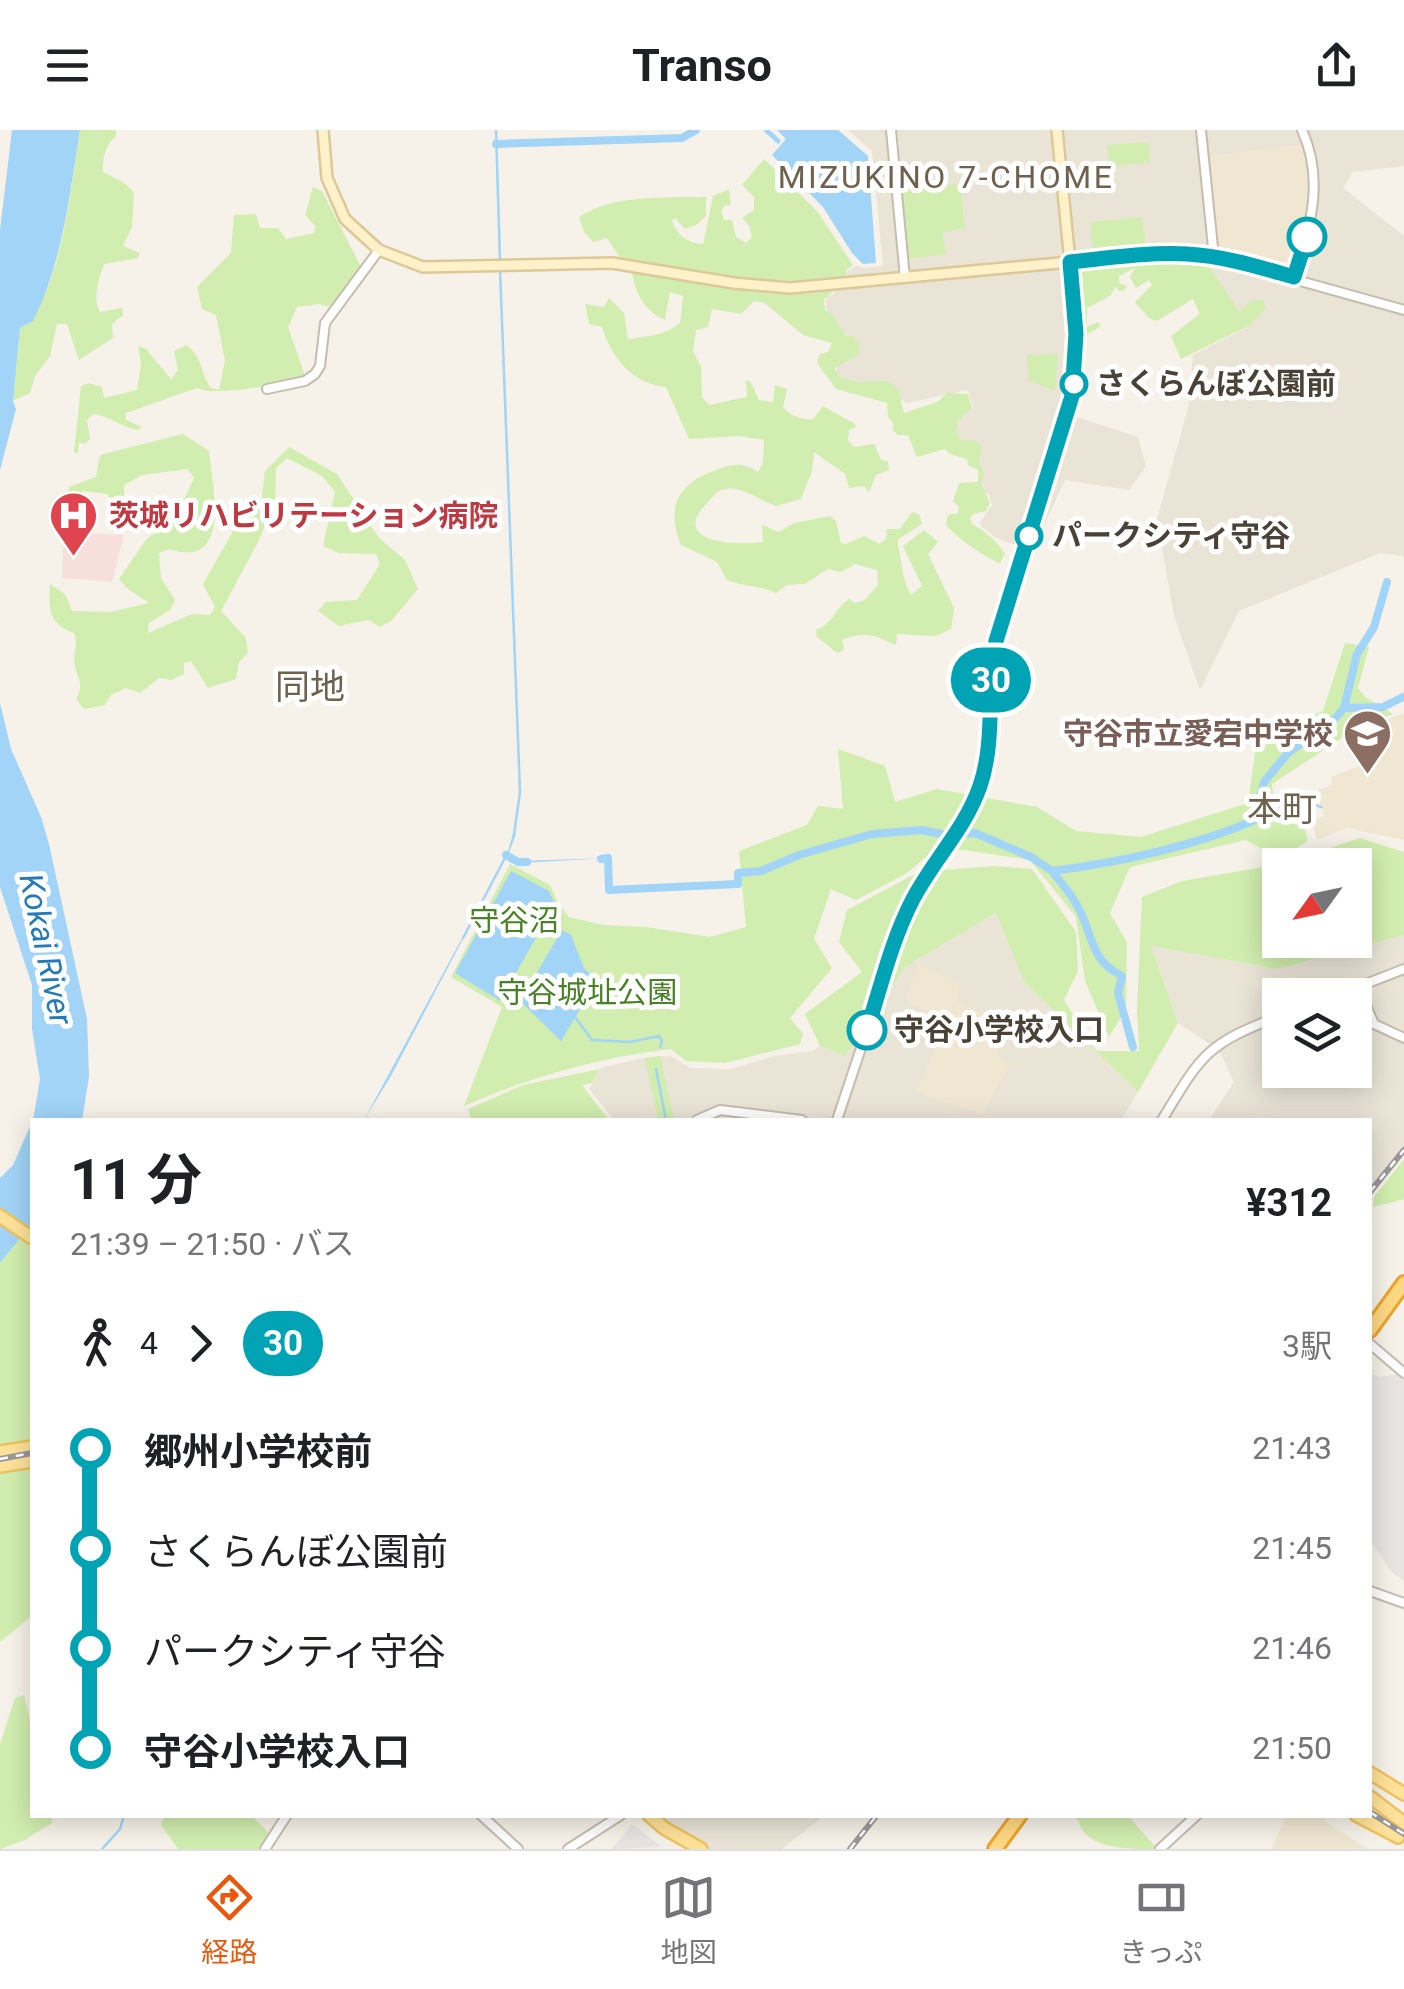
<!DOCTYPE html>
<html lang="ja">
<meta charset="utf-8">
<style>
:root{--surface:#fff;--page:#f6f6f6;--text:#202124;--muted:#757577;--line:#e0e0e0;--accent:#ea580c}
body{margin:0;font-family:Roboto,"Noto Sans JP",sans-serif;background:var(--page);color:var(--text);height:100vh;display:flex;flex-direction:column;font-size:38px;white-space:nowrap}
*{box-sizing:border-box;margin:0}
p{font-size:32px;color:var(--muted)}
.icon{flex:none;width:55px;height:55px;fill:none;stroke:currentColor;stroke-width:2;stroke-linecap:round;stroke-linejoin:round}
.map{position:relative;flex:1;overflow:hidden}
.side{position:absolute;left:30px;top:988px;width:1342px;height:700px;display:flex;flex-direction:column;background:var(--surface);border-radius:0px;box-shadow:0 5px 25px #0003}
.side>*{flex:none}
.badge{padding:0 20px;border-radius:32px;font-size:35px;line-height:65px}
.needle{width:65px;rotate:237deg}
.tools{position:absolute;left:1262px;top:718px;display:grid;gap:20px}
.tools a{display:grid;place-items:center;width:110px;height:110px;border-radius:0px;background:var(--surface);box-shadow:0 5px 25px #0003;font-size:50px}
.map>.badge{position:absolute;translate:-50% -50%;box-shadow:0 0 0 5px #fff}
.legs{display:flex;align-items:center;gap:15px;height:110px;padding:0 40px;font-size:32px}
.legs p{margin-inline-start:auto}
.head{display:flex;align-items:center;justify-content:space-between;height:170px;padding:0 40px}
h1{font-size:55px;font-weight:700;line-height:75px}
ul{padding:0 40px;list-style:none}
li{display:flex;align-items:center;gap:35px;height:100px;font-size:38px}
li i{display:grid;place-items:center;width:15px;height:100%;margin:0 12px;background:currentColor}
li i::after{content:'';width:25px;height:25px;margin:-12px;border:8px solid;border-radius:50%;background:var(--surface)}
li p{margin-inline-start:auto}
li:first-child i{background:linear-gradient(#0000 50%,currentColor 0)}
li:last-child i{background:linear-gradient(currentColor 50%,#0000 0)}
header{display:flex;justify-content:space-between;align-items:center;height:130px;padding:0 40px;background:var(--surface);font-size:45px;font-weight:700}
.menu{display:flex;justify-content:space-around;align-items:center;height:140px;border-top:2px solid var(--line);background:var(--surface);font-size:28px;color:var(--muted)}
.menu a{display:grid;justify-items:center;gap:5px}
.menu .active{color:var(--accent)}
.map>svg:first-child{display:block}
</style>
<header><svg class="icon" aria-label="menu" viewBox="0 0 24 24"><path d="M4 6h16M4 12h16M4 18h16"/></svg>Transo<svg class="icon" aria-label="share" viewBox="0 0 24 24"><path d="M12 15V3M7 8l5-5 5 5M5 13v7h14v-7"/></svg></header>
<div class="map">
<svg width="1404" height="1719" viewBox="0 0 1404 1719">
<rect width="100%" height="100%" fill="#f6f2e9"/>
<g fill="#eae4d7" fill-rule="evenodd">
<path d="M848,0H1404V36L1353,42L1343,58L1404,106V430L1403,426L1380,423L1239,481L1200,560L1174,486L1157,389L1188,278L1193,225L1246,198L1204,135L1153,130L1081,141V242L1076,287L1138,307L1146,336L1129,360L1065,350L1035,415L1020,417L993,406L979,394L992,375L989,365L979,357L982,344L954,300L957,287L973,278L968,260L907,273L882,259L837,251L834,187L827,186L826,166L833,165L836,160L848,159L847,142L855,136L865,138L883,136L872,21Z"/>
<path d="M996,783L1024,852L1138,962L1121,990H614L589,959L601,938L643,928L671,926L690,938L730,939L775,926L812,921L820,916L845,925L905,837Z"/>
<path d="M1404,805V1015L1370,1058V990H1209L1234,952L1219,920L1178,893L1151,816L1277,839ZM1280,865H1355V940H1280Z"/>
<path d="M656,1685H825L782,1719H709Z"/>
</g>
<g fill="#f0e7d2">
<path d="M1303,14L1311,55L1309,80L1294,137L1288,140L1218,122L1207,26Z"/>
<path d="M1404,583V710L1347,698L1317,710L1312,690L1324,686L1316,661L1332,655L1331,647L1362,635L1355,615L1358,601Z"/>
<path d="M918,835L960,853L957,871L983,884L982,891L1003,899L998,926L1011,933L982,984L927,966L917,960L948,889L905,871Z"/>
<path d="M1287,1685H1327L1325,1691L1368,1719H1271Z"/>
</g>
<path fill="#f7dfdc" d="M63,402L124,405L112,452L62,448Z"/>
<g fill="#d1edaf" fill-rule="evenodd">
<path d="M80,0H116V6C104,17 103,27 103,42L126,54L134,63L132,97L123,116L140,123L138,128L104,134C99,149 92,167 100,182L122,178L123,185L112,194L113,208L79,230L67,194H57L50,226L35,246L30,263L13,271L20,198C61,172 72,47 80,0Z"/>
<path d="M1148,12L1150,32L1109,37L1107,15Z"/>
<path d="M764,29L817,81L853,135L846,140L847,149C770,157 695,141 620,128L607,108L593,112L584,102L579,87C614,64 665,68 706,67V86L696,95L685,99L675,88L672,91C677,105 687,113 703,114L713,66L729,59L731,75L724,76L721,82L724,90H732L736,107L746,113L752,107L750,97L742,88L754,80V67L742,55Z"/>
<path d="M957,54L960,57L965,98L943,102L946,124L907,129L901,60Z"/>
<path d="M313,57L322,61L361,137L330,177L319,174L297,177L288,197L305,246C285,254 216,267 197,258L126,283V290L142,297L138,300C120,297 111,286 93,284L87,290L90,309L85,314L79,312L78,324L74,322L81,256L89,253L102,257L104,268L137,260L141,234L138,216L145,218L171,249L178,240L174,221L186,215C203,226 200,243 211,258L219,260L225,231L216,185L202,179L197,157L231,123L234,85L256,84L260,98H278L286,109L314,103L316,97L305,85Z"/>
<path d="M1142,87L1146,116L1144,119L1093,122L1090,92Z"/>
<path d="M1154,131L1207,134L1239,181L1251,171L1264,170L1266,178L1248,196L1181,229L1171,206L1200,184L1193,169L1157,191L1150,189L1135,172L1152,155L1149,150L1136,158L1130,147L1135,138L1119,146V153L1127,156L1125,160L1119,161L1116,156L1110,166L1087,178V197L1098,192L1101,196L1081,208L1080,142Z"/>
<path d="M632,141C698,150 772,174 835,160L824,169L825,180L835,187L845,206H853L859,212L858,225L834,238L840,247L857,252L887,251L898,259L904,283L937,272L947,263L968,264L972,278L958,290L956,302L961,310L975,311L982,316L979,333L984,344L981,354L990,373L986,381L973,384L970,388L972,394C987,403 995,409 1005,424L1000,433C989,430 952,405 946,394L948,385L958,383L959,377L953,371L959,353L978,352V340L968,335L967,329L950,324L945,319L917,327L908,305H898L892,299L894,294L888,287L887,273L836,259L817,233L819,225L829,221L832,213L803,205L765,173L754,171L741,184L712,179L708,197L696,200L693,221L701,237L702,267L709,275L747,267L746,251H750L759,270L773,272L775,255L787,259L783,277C790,286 802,290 813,289L823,276L855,294L856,297L849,300L848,310L854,317L874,314L881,329L888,332L889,340L876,345L869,362L864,356L849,358L845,344L814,322L812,341L801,369L776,376C759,371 744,356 725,359C717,360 712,368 707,373C668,413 737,416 763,412L762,395L779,402L794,393L830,386L836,391L841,413L846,414L864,406L880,414L886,408L887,399H900L912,382L919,384L922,394L897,410C902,430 901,447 911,465L922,456L903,416L924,400L938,412L928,424L954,478L951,499L936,506L897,504L896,515C874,506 868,500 842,510L844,520L837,523L817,507L816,500C835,492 834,479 849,469L855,473L865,470L878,455L877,440L855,434L841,442L828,439L805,454L787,455L776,463C759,455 744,457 727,450L717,432L681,415C666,378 677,354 714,341C730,334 743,331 758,342L763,333L764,310L738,306L689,309L666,257C633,254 612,229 602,197L589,194L585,174L604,177L609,168L624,183L628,209C648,206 664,206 680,193L683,166L670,162L665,190C645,182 634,161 632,141Z"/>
<path d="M1058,224L1055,261L1028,250L1027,225Z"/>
<path d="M183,304L209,321C212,355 233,441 169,419L159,423L161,448L175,470L170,480L149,493L148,503L192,484L210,485L215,477L203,454L242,385L261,375L265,341L289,317L337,344L379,408L405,430L418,459L391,491L380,497L368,490L339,496L318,481L326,472L357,470L380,434L376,424L339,423L323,416L335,362L322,346L287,328L276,338L275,372L258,412L221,481L246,508L248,523L239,532L236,549L208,558L191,531L184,533V544L172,550L159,548L140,563L126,558L111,565L105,575L84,579L76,569C84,555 79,550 75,537C72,525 79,515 74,503C49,495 48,478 50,454L65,464L72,481L111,482L149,473L128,459L119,449L145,411L178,383L194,348L188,339L142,345L124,355V384L114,386L108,364L82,361L76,393L64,394L69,357L96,347L100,325Z"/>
<path d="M1345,513L1369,517L1358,558L1365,567L1393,584L1354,600L1272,654L1276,692L1304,695L1308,711L1279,729L1246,710L1130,737L1110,783L1127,813L1126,879L1109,907L1085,851L1076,787L1030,730L965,720L933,721L907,743L856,770L831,759L814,809L832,838L790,888L803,904L800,914L725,933L686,931L671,919C600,927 530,947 464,976L502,877L451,847L510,734L550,755L558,773L569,787L603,795L646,797L710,807L746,797L739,721L807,695L818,676L843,679L838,619L885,636L895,672L937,659L1037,677L1076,701L1141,707L1248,673L1256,617L1273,613L1280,600L1323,581Z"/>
<path d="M1360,708L1404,722V805L1277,839L1151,816L1178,893L1138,962L1024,852L996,783L905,837L845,926L820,916L805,884L862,842L839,812L847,780L919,742L993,736L1032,739L1076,802L1078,841L1064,870L1097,921H1139L1137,880L1142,767L1182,751L1281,734ZM1280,735H1355V810H1280Z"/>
<path d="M660,926L674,990H658L645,928Z"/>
<path d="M600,939L592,953L582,955L609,990H471L468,979L523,955Z"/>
<path d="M1404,1029V1069L1373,1077L1374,1067Z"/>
<path d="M32,1093V1311L0,1317V1133Z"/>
<path d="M32,1338V1486L0,1512V1343Z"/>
<path d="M24,1565L32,1600V1685H51L52,1693L25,1710L0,1719V1614L15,1568Z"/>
<path d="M165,1685H251L268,1702L261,1719H178L161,1695Z"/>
<path d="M1070,1685H1127L1155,1716L1154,1719C1124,1719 1086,1719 1078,1690Z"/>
</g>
<g fill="#e7e4e1">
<path d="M1370,1243L1379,1247L1398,1244L1404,1250V1452L1390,1440L1370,1409Z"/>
<path d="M632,1694L662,1717L612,1719Z"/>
</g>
<g fill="#a1d4f7">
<path d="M12,0H80C69,67 63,131 33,191L20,198L13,271L16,279L0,340V100Z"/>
<path d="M777,0H838L868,26L876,133L863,134L852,123L823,77L772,25L786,9Z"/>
<path d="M0,573L11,619L41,687L49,714L87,889L89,947L82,990H33L40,949L32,899V855L0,757Z"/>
<path d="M513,703L516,704L508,725L519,731L608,728L520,733L507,725L391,946L364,990L507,725Z"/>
<path d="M511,741L549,761L555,774L500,871L455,843Z"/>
<path d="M562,800L571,805L584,838L597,851L561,911L520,871Z"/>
<path d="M32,992V1093L0,1133V1048L13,1035Z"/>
</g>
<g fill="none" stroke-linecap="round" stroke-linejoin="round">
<g stroke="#a1d4f7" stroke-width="2.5">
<path d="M496,0L500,131"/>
<path d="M500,139L520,662L514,705"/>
<path d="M1253,691L1297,669L1321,677"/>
<path d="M463,808L508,722"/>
<path d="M575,887L592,910L630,912L659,906L662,911L660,917"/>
<path d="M656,939L666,990"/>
<path d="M102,1719L120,1699L124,1685"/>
</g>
<path stroke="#a1d4f7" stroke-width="5" d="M766,0L778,11"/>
<g stroke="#a1d4f7" stroke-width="8">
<path d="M496,14L682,8L696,0"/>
<path d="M1344,578L1383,577L1403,567"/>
<path d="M506,725L518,732H527"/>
<path d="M601,729L608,728L609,760L738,754V743L761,741L799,725L872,704L921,700L947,705L975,703L1031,727L1052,741C1122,732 1188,718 1253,691L1264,652L1288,623L1332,592L1344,578L1357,524L1374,497L1387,452"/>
<path d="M1052,741C1063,755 1077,771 1083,788C1094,814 1094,832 1122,846L1118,863L1133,917"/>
</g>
<defs>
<g id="tertiary">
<path d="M891,0L905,148"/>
<path d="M1201,0L1214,127"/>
<path d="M1294,147C1310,97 1325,51 1302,0"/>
<path d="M267,259L305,251L315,244L320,236L325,193L379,120"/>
<path d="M1358,857L1374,894L1404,908"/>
<path d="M1337,865L1404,839"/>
<path d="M697,990L720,980L802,990"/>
<path d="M837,990L904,789C924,745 959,710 977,665C996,615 984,565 995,515C1014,431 1057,353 1072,268C1080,222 1075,178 1070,132L1169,123L1214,127L1404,180"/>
<path d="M1162,990C1202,924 1206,914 1280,886"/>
<path d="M1370,1214L1404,1243"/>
<path d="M1370,1461L1404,1473"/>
<path d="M481,1685L518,1719"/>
<path d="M265,1719L287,1685"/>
<path d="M568,1719L621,1685"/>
<path d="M1160,1719L1197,1685"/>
</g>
<path id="secondary" d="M323,0L327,48L345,89L379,120L423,137L612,133L734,153L790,158L1070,132L1057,0"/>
<g id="primary">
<path d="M0,1086L32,1108"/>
<path d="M0,1322L32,1317"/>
<path d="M0,1336L32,1331"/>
<path d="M1370,1643L1404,1664"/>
<path d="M1370,1667L1404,1693"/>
<path d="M649,1685L664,1698L701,1719"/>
<path d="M1356,1685L1398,1707"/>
</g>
<g id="trunk">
<path d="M1370,1200L1404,1153"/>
<path d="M995,1719L1020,1685"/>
</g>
</defs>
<use href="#tertiary" stroke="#c5bdad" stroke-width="12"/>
<use href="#secondary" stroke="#dcc997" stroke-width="14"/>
<use href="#primary" stroke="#eec35f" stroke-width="16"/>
<use href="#trunk" stroke="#eba52e" stroke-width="18"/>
<use href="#tertiary" stroke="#fff" stroke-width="8"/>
<use href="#secondary" stroke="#fff2ca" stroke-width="9"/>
<use href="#primary" stroke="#ffe299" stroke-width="11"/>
<use href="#trunk" stroke="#ffd882" stroke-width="12"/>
<defs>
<g id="rail">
<path d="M1370,1062L1404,1020"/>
<path d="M0,1329L32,1323"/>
<path d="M1370,1682L1404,1704"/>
<path d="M850,1719L877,1685"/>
</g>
</defs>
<use href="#rail" stroke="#989898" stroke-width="6"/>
<use href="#rail" stroke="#fff" stroke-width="2.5" stroke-dasharray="8" stroke-linecap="butt"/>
</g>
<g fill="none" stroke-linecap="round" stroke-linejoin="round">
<defs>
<path id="line-1" d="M867,900C881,856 892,809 913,769C934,729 965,699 980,656C996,609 986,559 996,511L1072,266L1076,204L1070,132C1109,128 1148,122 1187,124C1224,126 1259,137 1294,147L1307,107"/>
</defs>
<use href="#line-1" stroke="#fff" stroke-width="22"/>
<use href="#line-1" stroke="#00a3b4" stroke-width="15"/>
</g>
<defs>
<symbol id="hospital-pin" viewBox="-11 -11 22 30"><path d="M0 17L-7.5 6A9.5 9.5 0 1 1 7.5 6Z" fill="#e0444e" stroke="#fff"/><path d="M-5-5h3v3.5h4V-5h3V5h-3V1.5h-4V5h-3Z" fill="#fff"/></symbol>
<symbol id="school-pin" viewBox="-11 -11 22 30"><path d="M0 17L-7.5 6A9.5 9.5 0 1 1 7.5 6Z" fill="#8d6e63" stroke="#fff"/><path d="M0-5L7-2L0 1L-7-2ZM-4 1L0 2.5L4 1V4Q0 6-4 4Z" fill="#fff"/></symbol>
</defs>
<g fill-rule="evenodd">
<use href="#hospital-pin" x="46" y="358" width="55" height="75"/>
<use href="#school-pin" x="1340" y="576" width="55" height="75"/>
</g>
<g fill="#fff" stroke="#00a3b4" stroke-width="5">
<circle cx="1307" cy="107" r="18"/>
<circle cx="1074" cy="254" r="12"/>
<circle cx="1029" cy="406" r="12"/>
<circle cx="867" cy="900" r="18"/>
</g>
<g text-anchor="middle" stroke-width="10" stroke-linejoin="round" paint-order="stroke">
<g font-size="30" font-weight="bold" fill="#4a4236" stroke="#fff" text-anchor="start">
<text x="1096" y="264">さくらんぼ公園前</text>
<text x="1052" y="416">パークシティ守谷</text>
<text x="894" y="910">守谷小学校入口</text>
</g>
<g font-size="30" font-weight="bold" fill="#be3a42" stroke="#fff" text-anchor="start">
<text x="109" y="396">茨城リハビリテーション病院</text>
</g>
<g font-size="30" font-weight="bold" fill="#785e54" stroke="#fff" text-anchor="end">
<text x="1333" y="614">守谷市立愛宕中学校</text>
</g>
<g font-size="30" fill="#488224" stroke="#fff">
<text x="514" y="801">守谷沼</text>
<text x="587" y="873">守谷城址公園</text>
</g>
<g font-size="32" letter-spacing="2.5" fill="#6e614d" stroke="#fff">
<text x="946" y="58">MIZUKINO 7-CHOME</text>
</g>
<g font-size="32" font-style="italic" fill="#247ab8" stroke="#fff">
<text transform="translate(46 819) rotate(78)" y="11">Kokai River</text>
</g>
<g font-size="35" fill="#6e614d" stroke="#fff">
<text x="310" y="569">同地</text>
<text x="1282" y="691">本町</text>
</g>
</g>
</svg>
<div class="tools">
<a><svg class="needle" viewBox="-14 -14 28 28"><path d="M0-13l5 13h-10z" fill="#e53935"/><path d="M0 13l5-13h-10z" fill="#757577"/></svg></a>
<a><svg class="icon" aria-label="layers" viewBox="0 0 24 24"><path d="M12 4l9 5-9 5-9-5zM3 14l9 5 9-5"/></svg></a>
</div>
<b class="badge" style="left:991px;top:550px;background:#00a3b4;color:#fff">30</b>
<section class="side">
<div class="head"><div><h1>11 分</h1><p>21:39 – 21:50 · バス</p></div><b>¥312</b></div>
<div class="legs"><svg class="icon" aria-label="walk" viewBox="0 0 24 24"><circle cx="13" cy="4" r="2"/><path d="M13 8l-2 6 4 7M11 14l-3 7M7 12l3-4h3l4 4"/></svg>4<svg class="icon" aria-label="forward" viewBox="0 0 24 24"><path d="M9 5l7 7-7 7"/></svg><b class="badge" style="background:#00a3b4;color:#fff">30</b><p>3駅</p></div>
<ul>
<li><i style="color:#00a3b4"></i><b>郷州小学校前</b><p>21:43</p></li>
<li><i style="color:#00a3b4"></i><span>さくらんぼ公園前</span><p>21:45</p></li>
<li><i style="color:#00a3b4"></i><span>パークシティ守谷</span><p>21:46</p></li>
<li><i style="color:#00a3b4"></i><b>守谷小学校入口</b><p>21:50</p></li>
</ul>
</section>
</div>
<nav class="menu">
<a class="active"><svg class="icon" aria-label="directions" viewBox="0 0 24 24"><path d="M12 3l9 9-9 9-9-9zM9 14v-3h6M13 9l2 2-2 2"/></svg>経路</a>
<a><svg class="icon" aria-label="map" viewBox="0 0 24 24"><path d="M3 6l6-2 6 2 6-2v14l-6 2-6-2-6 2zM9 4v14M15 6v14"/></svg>地図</a>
<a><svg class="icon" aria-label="tickets" viewBox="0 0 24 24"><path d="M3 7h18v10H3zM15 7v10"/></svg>きっぷ</a>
</nav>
